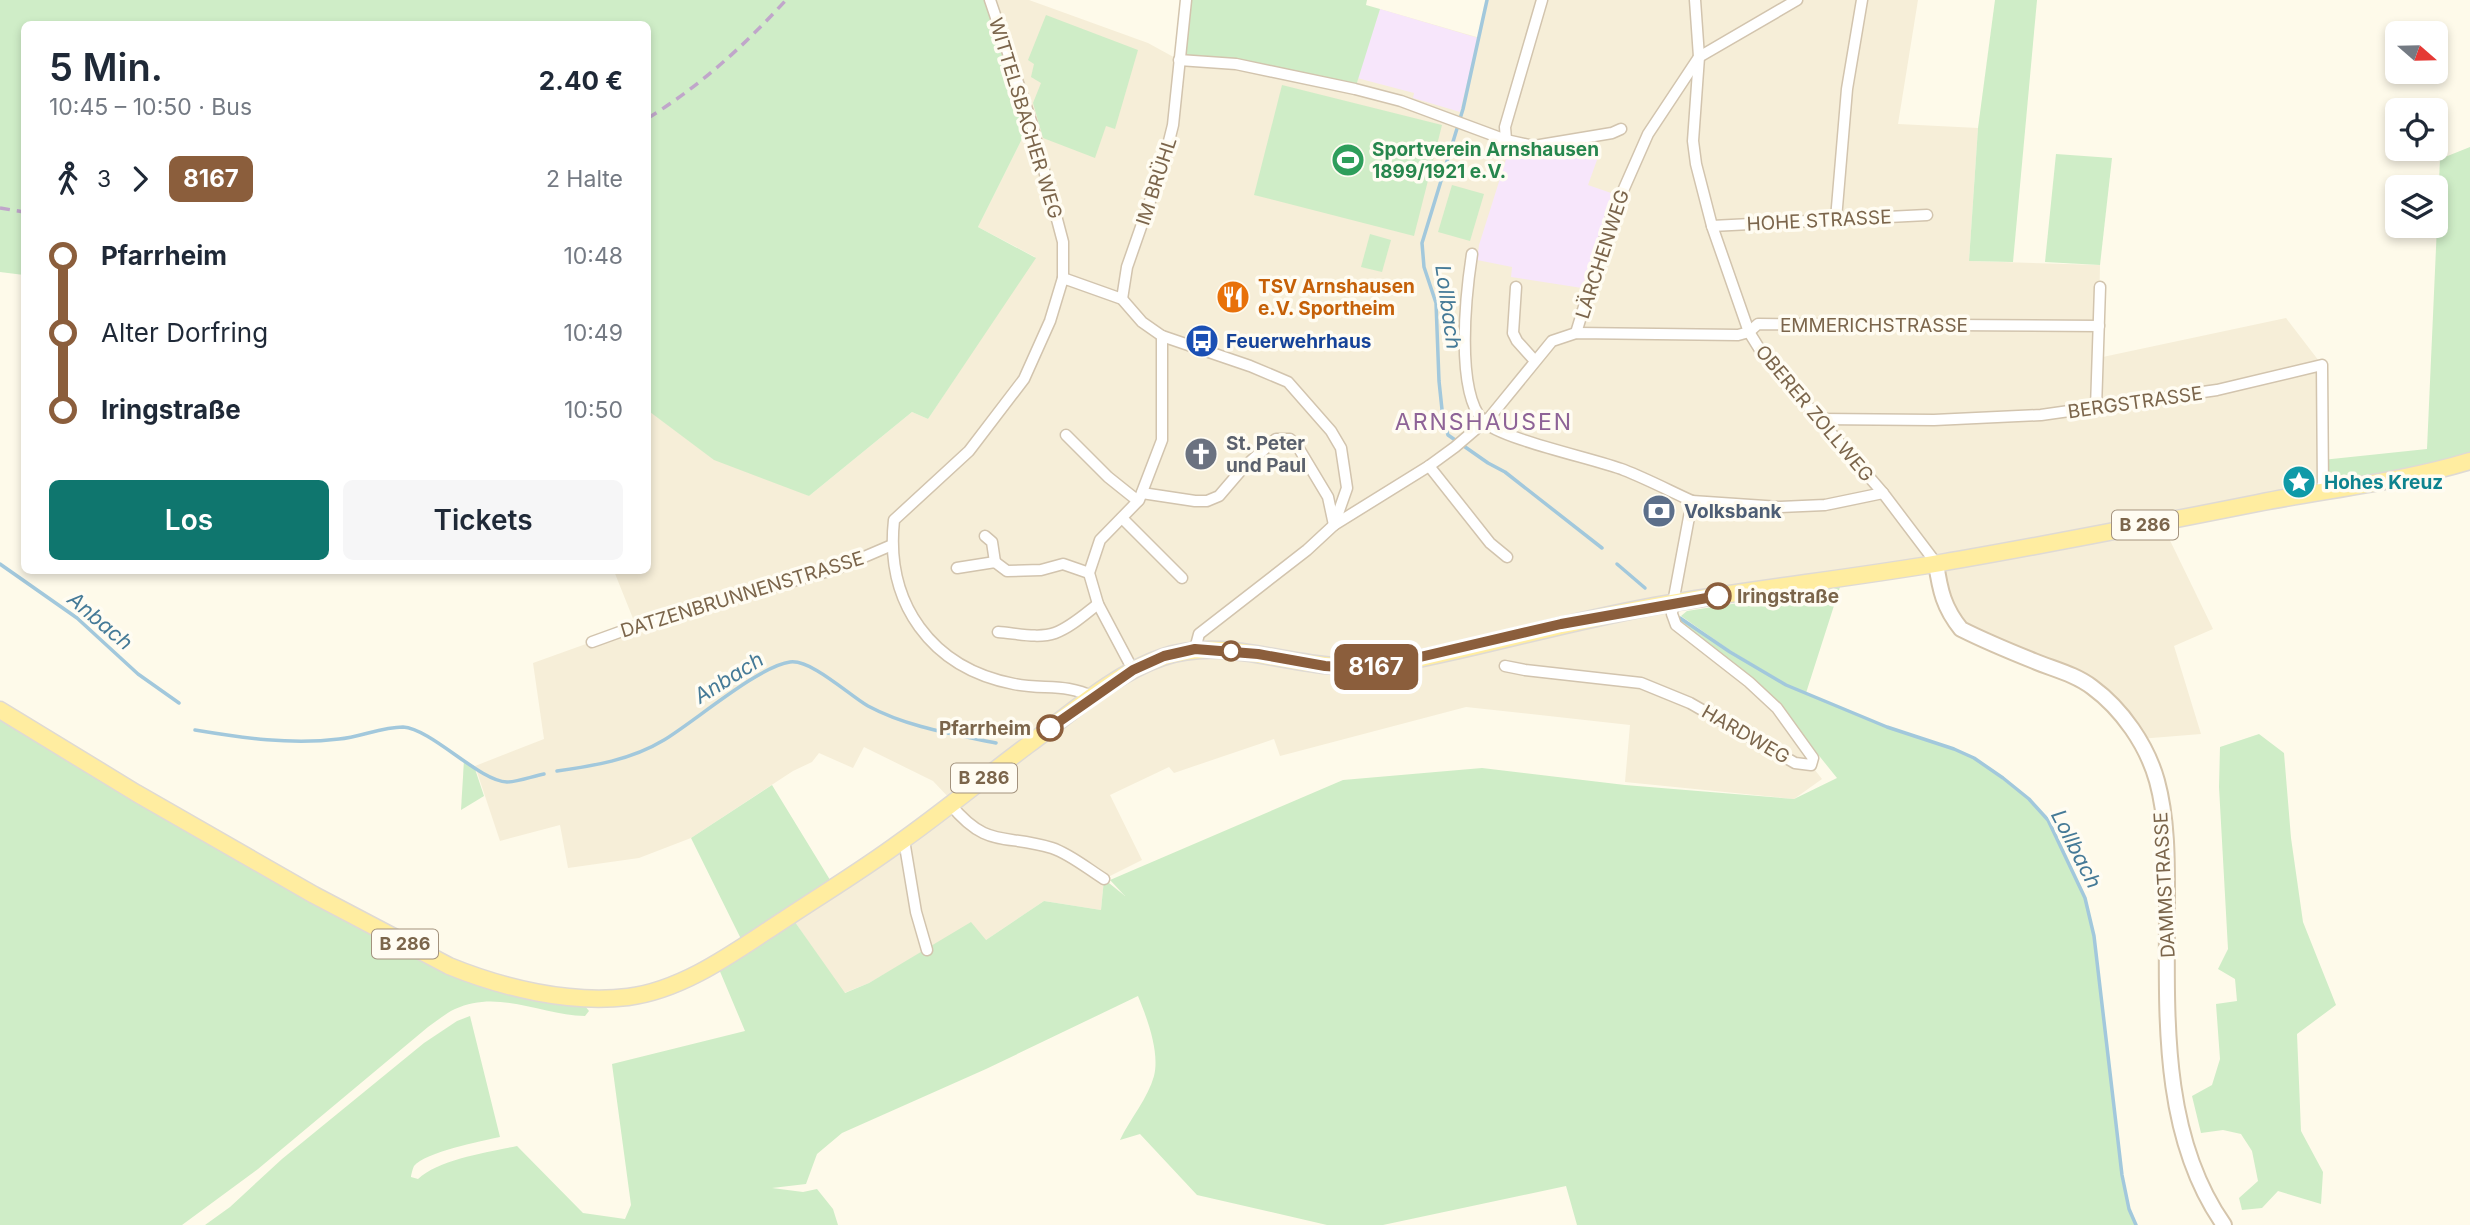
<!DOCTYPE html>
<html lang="de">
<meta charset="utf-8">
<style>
:root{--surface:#fff;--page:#f6f6f7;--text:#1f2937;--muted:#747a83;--accent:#0f766e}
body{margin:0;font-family:Inter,sans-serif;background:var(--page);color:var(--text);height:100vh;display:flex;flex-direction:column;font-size:26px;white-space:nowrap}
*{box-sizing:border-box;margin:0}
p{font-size:23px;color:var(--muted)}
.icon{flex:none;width:38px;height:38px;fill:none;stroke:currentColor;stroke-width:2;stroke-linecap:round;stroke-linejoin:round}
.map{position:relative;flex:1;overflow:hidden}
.details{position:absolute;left:21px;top:21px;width:630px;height:553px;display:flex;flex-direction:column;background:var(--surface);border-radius:10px;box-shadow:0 4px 10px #0003}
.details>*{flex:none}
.badge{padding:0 14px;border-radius:10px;font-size:24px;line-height:46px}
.needle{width:46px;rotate:110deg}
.fabs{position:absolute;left:2385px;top:21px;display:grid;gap:14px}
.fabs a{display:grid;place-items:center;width:63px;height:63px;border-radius:10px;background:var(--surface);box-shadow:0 4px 10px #0003;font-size:35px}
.map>.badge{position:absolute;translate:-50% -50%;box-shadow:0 0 0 4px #fff}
.legs{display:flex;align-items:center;gap:10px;height:77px;padding:0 28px;font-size:23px}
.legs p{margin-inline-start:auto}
.overview{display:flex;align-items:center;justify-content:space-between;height:119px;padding:0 28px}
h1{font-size:38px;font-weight:600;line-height:52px}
.button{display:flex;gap:14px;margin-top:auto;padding:14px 28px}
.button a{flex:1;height:80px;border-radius:10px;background:var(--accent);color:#fff;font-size:28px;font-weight:600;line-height:80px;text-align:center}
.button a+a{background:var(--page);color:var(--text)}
ul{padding:0 28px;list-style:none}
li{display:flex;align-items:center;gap:24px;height:77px;font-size:26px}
li i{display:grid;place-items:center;width:10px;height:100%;margin:0 9px;background:currentColor}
li i::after{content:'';width:18px;height:18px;margin:-9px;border:5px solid;border-radius:50%;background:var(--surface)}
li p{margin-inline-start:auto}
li:first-child i{background:linear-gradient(#0000 50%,currentColor 0)}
li:last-child i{background:linear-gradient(currentColor 50%,#0000 0)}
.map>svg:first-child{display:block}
</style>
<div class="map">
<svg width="2470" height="1225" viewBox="0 0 2470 1225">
<rect width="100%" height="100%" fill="#fefaea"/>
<path fill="#f6eed8" d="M990,0H1029L1148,43L1179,60L1236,64L1355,88L1380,9L1480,38L1487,0H1918L1898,124L1978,128L1969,261L2100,265L2098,358L2286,318L2322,365L2323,491L2161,522L2213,629L2174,646L2201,734L2139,739L2090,685L1961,629L1935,564L1673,603L1676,625L1777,708L1813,758L1811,765L1822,779L1794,799L1625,782L1630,725L1466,707L1280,756L1274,739L1174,773L1169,767L1110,795L1142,860L1104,879L1101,910L1044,901L986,940L927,950L869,983L844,993L790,915L952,801L933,781L864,747L853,768L819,753L812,762L793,771L691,838L639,858L568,868L560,825L500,841L475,766L544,739L533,663L636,626L614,571L648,570V412L650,411L809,496L912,412L928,419L1035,257L978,227L1031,121Z"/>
<g fill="#f7e6fb">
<path d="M1380,9L1478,38L1460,112L1413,98L1414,93L1357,78Z"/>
<path d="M1592,140L1586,155L1597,160L1588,185L1614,194L1582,288L1511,277L1512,267L1477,260L1479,245L1509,150L1528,152Z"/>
</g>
<g fill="#cfedc7">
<path d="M0,0H990L1031,121L978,227L1036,258L928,419L912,412L809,496L714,460L650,412H648V24H24V275L0,272Z"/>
<path d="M1186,0H1367L1366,5L1380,9L1355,89L1270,72L1179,60Z"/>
<path d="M1995,0H2037L2013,262L1969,261L1978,128Z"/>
<path d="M1046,15L1138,50L1115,129L1106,126L1095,158L1043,138L1033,103L1041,83L1031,77L1034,64L1028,60Z"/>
<path d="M1282,85L1442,125L1414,236L1254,195Z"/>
<path d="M2470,147V461L2323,491L2322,460L2427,449L2440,159Z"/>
<path d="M2056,154L2112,158L2100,265L2045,262Z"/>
<path d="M1452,185L1484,194L1470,241L1438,232Z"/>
<path d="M1370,234L1391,240L1382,272L1361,267Z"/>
<path d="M1840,587L1806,693L1887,727L1954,749L1974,758L2029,799L2048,820L2085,898L2094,936L2122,1175L2129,1209L2136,1225H1577L1566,1186L1383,1225H1327L1197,1195L1140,1134L1120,1140C1130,1119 1148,1098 1154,1076C1160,1052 1147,1018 1138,996L986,1069L842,1133L817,1154L806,1184L772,1188L803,1192L817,1189L833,1209L838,1225H205L230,1207L282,1159L424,1043L457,1021L470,1016L500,1137C482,1141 425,1152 414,1166C413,1168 411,1175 411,1177L418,1179C439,1159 489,1152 517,1146L583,1213L625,1219L631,1205L612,1064L745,1031L716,962L744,945L691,838L772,785L835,888L790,915L845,993L869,983L971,922L986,940L1044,901L1101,910L1104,879L1125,896L1110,880L1343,780L1482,768L1625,785L1794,799L1837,778L1779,706L1680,621V618L1730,652L1793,688L1731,651L1681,616L1687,611Z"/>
<path d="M0,720L403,953L469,981L585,1006L589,1011L585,1016C542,1015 498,989 455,1009C446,1013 437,1021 428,1027L258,1169L182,1225H0Z"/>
<path d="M2259,734L2284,753L2291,838L2303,922L2336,1005L2297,1034L2301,1131L2323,1172L2321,1204L2278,1191L2262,1208L2242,1210L2239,1198L2258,1181L2252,1151L2241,1134L2223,1130L2201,1133L2192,1096L2212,1085L2220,1059L2216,1004L2237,1001L2235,979L2218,969L2228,949L2219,787L2220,747Z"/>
<path d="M464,760L474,766L484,796L461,810Z"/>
</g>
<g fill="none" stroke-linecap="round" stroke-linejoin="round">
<g stroke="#a2c8dc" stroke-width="3.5">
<path d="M1487,0L1463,109L1422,243L1424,267L1436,303L1439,381L1443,419L1448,435L1488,463L1505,472L1602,548"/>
<path d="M0,564L77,618L138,674L179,703"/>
<path d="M1617,564L1645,588"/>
<path d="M1680,618L1730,652L1786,685L1887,727L1954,749L1974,758L2003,778L2029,799L2048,820L2085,898L2094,936L2122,1175L2129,1209L2136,1225"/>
<path d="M195,730C243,738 291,745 339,739C360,737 382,727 403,727C432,729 479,781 507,782C518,782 533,776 544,774"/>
<path d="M557,771C593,766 631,760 664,740C694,722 759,666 790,662C811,659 849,695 868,706C907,727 953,734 996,743"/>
</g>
<defs>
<g id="street">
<path d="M990,0L1031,121L1063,242V278"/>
<path d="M1695,0L1699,57L1693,141L1696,164L1712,226L1749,332L1762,353L1883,493L1936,563"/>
<path d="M1179,60L1236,64L1355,89L1401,101L1506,140L1534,146L1612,133L1621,129"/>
<path d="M1506,140L1505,127L1542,0"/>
<path d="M1836,219L1847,89L1862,0"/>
<path d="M1712,226L1927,215"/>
<path d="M1472,254C1466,293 1455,390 1483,421C1500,439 1596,459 1624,470C1647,479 1670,491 1692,501L1673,603L1672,614L1676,625L1749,682L1777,708L1813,758L1811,765L1795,763L1690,703L1641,683L1525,670L1505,666"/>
<path d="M1516,287L1513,333L1517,341L1535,361"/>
<path d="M1122,299L1127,267L1164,161L1173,125L1186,0"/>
<path d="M1576,333L1611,218L1648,134L1699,57L1797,0"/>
<path d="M2096,408L2100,287"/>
<path d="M1819,419L1934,420L2041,415L2217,390L2322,365L2323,491"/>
<path d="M1066,435L1108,477L1138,501"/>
<path d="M1429,466L1490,543L1507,557"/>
<path d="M1142,493L1195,501H1207L1219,496L1243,468L1276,439H1290L1298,447L1328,497L1334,525L1429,466L1455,447L1490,417L1552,341L1576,333L1738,335L1749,332L1758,324L2099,326"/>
<path d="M1692,501L1780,507L1825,505L1883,493"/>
<path d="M1122,518L1182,578"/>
<path d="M985,536L992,542L995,562"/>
<path d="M957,568L995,562L1007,571L1041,570L1063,564L1089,573"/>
<path d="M998,632C1015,633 1038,639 1055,633C1071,627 1085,614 1098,604"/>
<path d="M592,642L650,621L836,569L892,545"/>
<path d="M1133,670L1098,604L1089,573L1100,540L1139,500L1162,440V336"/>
<path d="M1093,697C1066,683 1043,690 1014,684C931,668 885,603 894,520L969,451L1024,379L1050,321L1063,278L1122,299L1142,322L1162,336L1250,366L1288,382L1331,431L1341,448L1347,488L1334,525L1307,550L1199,634L1195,649"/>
<path d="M950,804C988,850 1004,833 1052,848C1070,854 1088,869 1104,879"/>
<path d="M904,840L916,912L927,950"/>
</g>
<path id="secondary" d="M1936,563C1940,591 1944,608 1961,629C1985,641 2009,651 2034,661C2053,669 2075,674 2092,687C2122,709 2147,745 2157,781C2168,821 2167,867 2167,907C2167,1013 2160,1134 2224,1225"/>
<path id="primary" d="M0,710L136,793L314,895L449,966C503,988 569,1004 628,997C684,990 736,951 782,921C821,895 861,871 899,843C943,812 985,777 1028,745C1070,714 1113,674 1163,657C1220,638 1277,662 1334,666C1348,668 1363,670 1377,667C1476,650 1573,619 1672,603C1761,588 1851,578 1940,563C2046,545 2152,524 2258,503C2329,489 2401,482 2470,461"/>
</defs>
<use href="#street" stroke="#d2c4ae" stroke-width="13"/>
<use href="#secondary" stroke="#d5c5ac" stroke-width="18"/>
<use href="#primary" stroke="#dfdad4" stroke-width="19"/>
<use href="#street" stroke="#fff" stroke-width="10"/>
<use href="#secondary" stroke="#fff" stroke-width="14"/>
<use href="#primary" stroke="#ffeda0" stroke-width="16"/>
<g stroke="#c0a6ca" stroke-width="3.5" stroke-dasharray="10 7" stroke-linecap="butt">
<path d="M648,118C700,86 745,45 786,0"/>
<path d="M0,208L24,212"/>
</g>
</g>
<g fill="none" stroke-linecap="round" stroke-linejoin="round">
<defs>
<path id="line-1" d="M1050,728L1133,670L1164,656L1195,649L1258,654L1325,666L1369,669L1561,624L1718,596"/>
</defs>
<use href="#line-1" stroke="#fff" stroke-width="16"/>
<use href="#line-1" stroke="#8b5e3c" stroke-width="10"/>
</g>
<defs>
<symbol id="stadium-disc" viewBox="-11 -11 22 22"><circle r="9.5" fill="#2e9e5b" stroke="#fffcf2"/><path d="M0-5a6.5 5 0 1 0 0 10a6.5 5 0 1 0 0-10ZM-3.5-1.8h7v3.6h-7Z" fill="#fff"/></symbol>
<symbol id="restaurant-disc" viewBox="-11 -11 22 22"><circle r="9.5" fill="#e8710a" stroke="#fffcf2"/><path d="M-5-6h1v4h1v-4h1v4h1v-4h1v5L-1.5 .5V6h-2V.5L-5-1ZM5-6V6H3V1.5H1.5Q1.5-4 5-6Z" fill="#fff"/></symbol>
<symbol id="bus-disc" viewBox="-11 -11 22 22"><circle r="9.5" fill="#1a4fb4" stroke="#fffcf2"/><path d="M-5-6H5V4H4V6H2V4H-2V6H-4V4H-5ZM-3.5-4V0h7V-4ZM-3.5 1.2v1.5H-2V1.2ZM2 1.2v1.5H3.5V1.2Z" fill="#fff"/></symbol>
<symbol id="church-disc" viewBox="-11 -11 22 22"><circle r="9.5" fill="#6b7280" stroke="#fffcf2"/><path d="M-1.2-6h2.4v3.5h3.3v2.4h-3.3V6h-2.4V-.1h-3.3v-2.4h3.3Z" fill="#fff"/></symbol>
<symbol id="sight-disc" viewBox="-11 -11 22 22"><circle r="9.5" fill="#0f9aa8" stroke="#fffcf2"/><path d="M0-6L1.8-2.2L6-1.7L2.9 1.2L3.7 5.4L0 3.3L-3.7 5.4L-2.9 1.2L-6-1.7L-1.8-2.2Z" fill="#fff"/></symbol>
<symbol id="bank-disc" viewBox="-11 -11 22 22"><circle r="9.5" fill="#5c6f8a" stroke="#fffcf2"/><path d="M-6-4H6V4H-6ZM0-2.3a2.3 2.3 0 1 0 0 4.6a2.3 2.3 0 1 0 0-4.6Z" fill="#fff"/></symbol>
</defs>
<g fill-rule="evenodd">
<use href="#stadium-disc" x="1329" y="141" width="38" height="38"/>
<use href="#restaurant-disc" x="1214" y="278" width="38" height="38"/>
<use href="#bus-disc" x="1183" y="322" width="38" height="38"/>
<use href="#church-disc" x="1182" y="435" width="38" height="38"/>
<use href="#sight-disc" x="2280" y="463" width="38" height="38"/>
<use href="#bank-disc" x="1640" y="492" width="38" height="38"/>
</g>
<g fill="#fff" stroke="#8b5e3c" stroke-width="3.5">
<circle cx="1718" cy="596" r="12"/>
<circle cx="1231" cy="651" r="9"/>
<circle cx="1050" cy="728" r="12"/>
</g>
<g text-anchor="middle" stroke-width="7" stroke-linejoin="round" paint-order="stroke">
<g fill="#fffcf2" stroke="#a3927d" stroke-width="2">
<rect x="2112" y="510.5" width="66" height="29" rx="5"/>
<rect x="951" y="763.5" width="66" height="29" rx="5"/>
<rect x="372" y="929.5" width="66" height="29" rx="5"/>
</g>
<g font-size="18" font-weight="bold" fill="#7b654b">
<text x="2145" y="531">B 286</text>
<text x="984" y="784">B 286</text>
<text x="405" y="950">B 286</text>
</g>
<g font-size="19" fill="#7b654b" stroke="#fffcf2">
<text transform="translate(1026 118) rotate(73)" y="7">WITTELSBACHER WEG</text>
<text transform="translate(1156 181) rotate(-72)" y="7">IM BRÜHL</text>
<text transform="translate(1819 220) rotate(-3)" y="7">HOHE STRASSE</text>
<text transform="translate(1602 254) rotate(-72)" y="7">LÄRCHENWEG</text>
<text x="1874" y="332">EMMERICHSTRASSE</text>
<text transform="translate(2135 402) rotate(-8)" y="7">BERGSTRASSE</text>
<text transform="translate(1815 413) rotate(50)" y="7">OBERER ZOLLWEG</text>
<text transform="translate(742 594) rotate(-17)" y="7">DATZENBRUNNENSTRASSE</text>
<text transform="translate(1746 734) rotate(30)" y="7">HARDWEG</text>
<text transform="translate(2164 885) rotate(-93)" y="7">DAMMSTRASSE</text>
</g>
<g font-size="19" font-weight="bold" fill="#27864d" stroke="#fffcf2" text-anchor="start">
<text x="1372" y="156">Sportverein Arnshausen<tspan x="1372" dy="22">1899/1921 e.V.</tspan></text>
</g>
<g font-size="19" font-weight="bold" fill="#c56008" stroke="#fffcf2" text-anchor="start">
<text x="1258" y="293">TSV Arnshausen<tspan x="1258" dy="22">e.V. Sportheim</tspan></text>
</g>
<g font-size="19" font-weight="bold" fill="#164399" stroke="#fffcf2" text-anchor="start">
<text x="1226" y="348">Feuerwehrhaus</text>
</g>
<g font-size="19" font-weight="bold" fill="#5b616d" stroke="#fffcf2" text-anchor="start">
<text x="1226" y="450">St. Peter<tspan x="1226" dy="22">und Paul</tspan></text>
</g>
<g font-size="19" font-weight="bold" fill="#0d838f" stroke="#fffcf2" text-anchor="start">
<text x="2324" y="489">Hohes Kreuz</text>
</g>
<g font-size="19" font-weight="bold" fill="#4e5e75" stroke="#fffcf2" text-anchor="start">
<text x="1684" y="518">Volksbank</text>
</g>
<g font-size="19" font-weight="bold" fill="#7b654b" stroke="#fffcf2" text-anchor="start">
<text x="1737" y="603">Iringstraße</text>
<text x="1031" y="735" text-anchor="end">Pfarrheim</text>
</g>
<g font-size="21" font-style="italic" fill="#457a97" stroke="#fffcf2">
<text transform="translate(1448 307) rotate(82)" y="7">Lollbach</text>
<text transform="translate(100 621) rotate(40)" y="7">Anbach</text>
<text transform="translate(729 678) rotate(-32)" y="7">Anbach</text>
<text transform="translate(2076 849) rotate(63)" y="7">Lollbach</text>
</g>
<g font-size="23" letter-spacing="2" fill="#8e6397" stroke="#fffcf2">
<text x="1484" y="430">ARNSHAUSEN</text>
</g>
</g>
</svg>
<div class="fabs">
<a><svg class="needle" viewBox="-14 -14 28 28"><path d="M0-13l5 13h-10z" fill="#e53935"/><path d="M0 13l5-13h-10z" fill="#747a83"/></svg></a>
<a><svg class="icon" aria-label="locate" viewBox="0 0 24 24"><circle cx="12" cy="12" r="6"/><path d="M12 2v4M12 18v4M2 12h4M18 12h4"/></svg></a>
<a><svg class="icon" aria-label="layers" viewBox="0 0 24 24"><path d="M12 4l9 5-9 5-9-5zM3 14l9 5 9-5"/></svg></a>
</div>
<b class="badge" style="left:1376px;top:667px;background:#8b5e3c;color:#fff">8167</b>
<section class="details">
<div class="overview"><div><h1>5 Min.</h1><p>10:45 – 10:50 · Bus</p></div><b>2.40 €</b></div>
<div class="legs"><svg class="icon" aria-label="walk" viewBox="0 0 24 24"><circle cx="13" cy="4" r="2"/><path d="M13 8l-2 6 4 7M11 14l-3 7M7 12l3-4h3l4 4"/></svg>3<svg class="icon" aria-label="forward" viewBox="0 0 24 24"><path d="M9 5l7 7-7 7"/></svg><b class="badge" style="background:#8b5e3c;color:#fff">8167</b><p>2 Halte</p></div>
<ul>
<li><i style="color:#8b5e3c"></i><b>Pfarrheim</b><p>10:48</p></li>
<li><i style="color:#8b5e3c"></i><span>Alter Dorfring</span><p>10:49</p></li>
<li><i style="color:#8b5e3c"></i><b>Iringstraße</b><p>10:50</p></li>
</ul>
<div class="button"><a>Los</a><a>Tickets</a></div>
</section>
</div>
